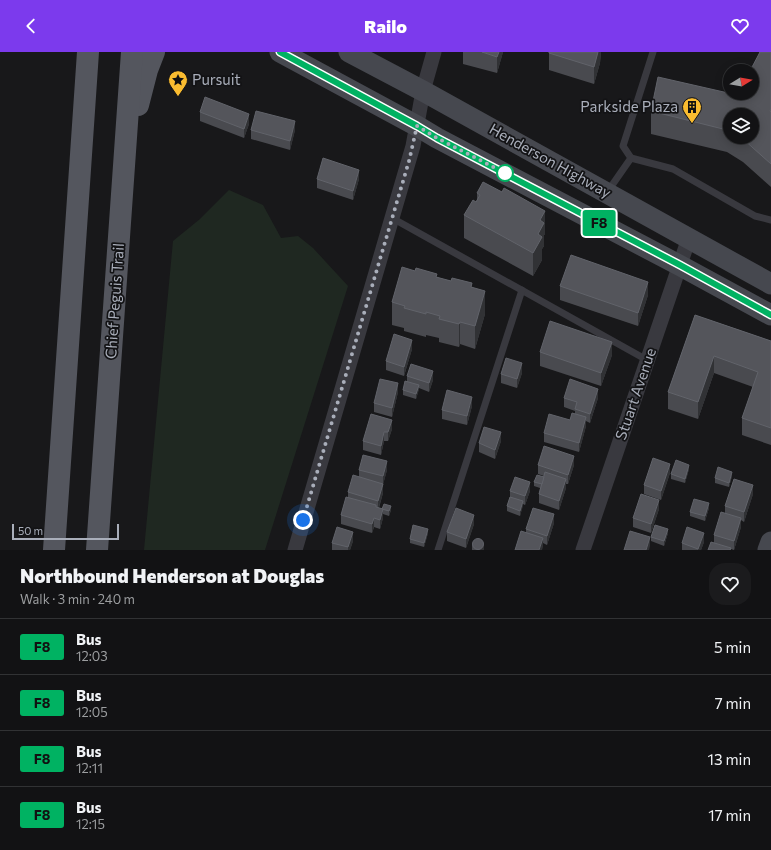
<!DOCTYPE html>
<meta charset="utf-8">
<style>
:root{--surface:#121214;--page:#1b1b1d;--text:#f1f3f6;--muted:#9c9ea0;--line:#313234;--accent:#7c3aed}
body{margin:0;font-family:Commissioner,sans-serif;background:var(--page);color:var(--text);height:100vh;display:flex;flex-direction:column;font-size:15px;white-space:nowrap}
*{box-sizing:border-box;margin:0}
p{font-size:13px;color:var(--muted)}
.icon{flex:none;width:22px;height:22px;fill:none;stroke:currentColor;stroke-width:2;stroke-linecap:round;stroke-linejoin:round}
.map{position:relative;height:498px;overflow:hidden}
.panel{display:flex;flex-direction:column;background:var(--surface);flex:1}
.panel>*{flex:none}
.badge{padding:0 8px;border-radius:3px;font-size:14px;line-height:26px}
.needle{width:26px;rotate:79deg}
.controls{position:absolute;left:723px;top:12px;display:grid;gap:8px}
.controls a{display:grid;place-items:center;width:36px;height:36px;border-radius:50%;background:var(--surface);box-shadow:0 2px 10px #0003,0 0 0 1px var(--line);font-size:20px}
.scale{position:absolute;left:12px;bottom:10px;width:107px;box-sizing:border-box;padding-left:4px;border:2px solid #a9aeba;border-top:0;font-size:11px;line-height:14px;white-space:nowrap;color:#a9aeba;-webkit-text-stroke:3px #131315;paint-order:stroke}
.you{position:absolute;width:20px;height:20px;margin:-10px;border:3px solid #fff;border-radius:50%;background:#1a73e8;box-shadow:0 0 0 6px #1a73e833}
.map>.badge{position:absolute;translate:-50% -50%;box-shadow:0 0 0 2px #fff}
.round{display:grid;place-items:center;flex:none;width:42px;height:42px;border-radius:16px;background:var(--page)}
.summary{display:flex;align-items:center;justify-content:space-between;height:68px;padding:0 20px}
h1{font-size:19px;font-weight:800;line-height:30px}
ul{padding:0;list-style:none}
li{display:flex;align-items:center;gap:12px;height:56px;padding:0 20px;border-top:1px solid var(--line)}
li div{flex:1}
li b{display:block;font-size:15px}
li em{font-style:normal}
li .badge{min-width:44px;font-weight:700;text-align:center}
header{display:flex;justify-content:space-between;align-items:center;height:52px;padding:0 20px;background:var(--accent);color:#fff;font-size:18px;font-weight:800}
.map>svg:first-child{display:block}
</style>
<header><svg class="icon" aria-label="back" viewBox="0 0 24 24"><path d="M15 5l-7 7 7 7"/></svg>Railo<svg class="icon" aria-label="heart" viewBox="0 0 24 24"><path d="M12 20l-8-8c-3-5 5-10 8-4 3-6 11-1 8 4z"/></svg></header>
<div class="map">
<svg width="771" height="498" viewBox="0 0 771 498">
<rect width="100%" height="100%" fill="#18181a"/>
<path fill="#1f2821" d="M229,138L263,153L281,186L298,184L313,196L348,234L265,498H144L173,189L200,167Z"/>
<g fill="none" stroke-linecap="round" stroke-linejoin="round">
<g stroke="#39393f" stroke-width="7">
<path d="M631,106L623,94L653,0"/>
<path d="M608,139L631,106L673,117L755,164L771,168"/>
<path d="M392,166L647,308"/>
<path d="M438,498L522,238"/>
</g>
<g stroke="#39393f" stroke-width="15">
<path d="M295,498L413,94L423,39L434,0"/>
<path d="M583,498L689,186"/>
</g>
<g stroke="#46484f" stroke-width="21">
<path d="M280,0L417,74L437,86L679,213L771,263"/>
<path d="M349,0L423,39L771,232"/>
<path d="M768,498L771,490"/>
</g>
<g stroke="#54565e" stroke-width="22">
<path d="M138,53L147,18L154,0"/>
<path d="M54,498L88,0"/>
<path d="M97,498L132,0"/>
</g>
</g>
<g fill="#494a4f" fill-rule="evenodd">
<path d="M463,0H503L497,21L463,12Z"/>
<path d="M549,0H601L600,11L594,32L549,18Z"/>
<path d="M759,0H771V135L743,110L727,100L651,82V59L737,43L759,2ZM730,63L752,85H730Z"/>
<path d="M200,60L249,72L244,86L200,69Z"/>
<path d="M251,78H295L290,98L251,87Z"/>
<path d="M317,127H359L353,148L317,136Z"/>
<path d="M477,141L545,182L544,183V194L542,197V208L533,224L464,186V163L476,150L477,148Z"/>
<path d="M415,219L472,235L485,262L475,297L460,292L459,295L439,290V286L426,283V285L404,279V276L392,273V250Z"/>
<path d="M560,234L648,243L638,274L560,248Z"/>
<path d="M695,263L771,289V393L742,383V366L753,335L714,321L698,367L668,357V340Z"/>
<path d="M412,297L404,324L386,318V309Z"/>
<path d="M540,300L612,303L601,334L540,314Z"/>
<path d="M522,321L517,336L501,331V322Z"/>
<path d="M407,324L433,328L429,340L419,336L416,347L403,343V338L407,330Z"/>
<path d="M398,340L392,365L374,360V351Z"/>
<path d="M564,346H598L590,371L586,369V374L579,400L544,390V381L570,368L575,362V359L564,355Z"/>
<path d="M472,354L467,373L442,367V358Z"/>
<path d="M392,377L388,389H384L381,403L363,398V389Z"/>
<path d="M501,389L495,407L479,400V391Z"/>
<path d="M538,413H574L568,432H566V436L559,458L539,451V442L540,436L534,434V430L544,425V424L538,422Z"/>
<path d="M689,417L685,431L671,427V422Z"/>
<path d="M359,418H387L383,432V441L379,456L391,458L389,464L383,462V466L380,477L374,475L372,481L341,472V463L348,445V440L359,425Z"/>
<path d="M670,421L661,448L644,442V433Z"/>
<path d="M732,424L729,435L715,431V426Z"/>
<path d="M510,439H530L525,453L523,452L520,464L507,459V454L510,445Z"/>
<path d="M753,442L744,470L741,468V475L734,498L731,497V498L714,491V483L725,461V454Z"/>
<path d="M709,456L705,469L690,464V460Z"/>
<path d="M659,457L651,481L633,475V466Z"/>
<path d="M554,471L547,493L543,491V495L526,481V477Z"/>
<path d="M474,472L466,496L447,489V480Z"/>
<path d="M428,481L424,495L410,491V487Z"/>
<path d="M668,481L664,494L651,489V485Z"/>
<path d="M353,489L350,498H332V491Z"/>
<path d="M704,490L701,498H682V491Z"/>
<path d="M472,493L484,497V498H472Z"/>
</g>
<g fill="#313235">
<path d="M499,0H503L497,21V5Z"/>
<path d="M598,0H601L600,11L594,32V15Z"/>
<path d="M249,62V72L244,86V77Z"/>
<path d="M295,69V78L290,98V89Z"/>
<path d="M359,118V127L353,148V139Z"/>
<path d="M545,159V182L544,183V194L542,197V208L533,224V201L538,182L540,168Z"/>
<path d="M648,230V243L638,274V261Z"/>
<path d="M485,239V262L475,297V274Z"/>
<path d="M460,270V292L459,295V272Z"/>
<path d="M412,288V297L404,324V315Z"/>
<path d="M612,290V303L601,334V321Z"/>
<path d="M714,304V321L698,367V350Z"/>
<path d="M522,311V321L517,336V327Z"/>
<path d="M433,319V328L429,340V331Z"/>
<path d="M398,331V340L392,365V356Z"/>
<path d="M419,333V338L416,347V342Z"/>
<path d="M598,337V346L590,371V362Z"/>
<path d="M472,345V354L467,373V364Z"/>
<path d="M586,365V374L579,400V391Z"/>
<path d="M392,368V377L388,389V380Z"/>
<path d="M384,380V389L381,403V394Z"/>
<path d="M501,380V389L495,407V398Z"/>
<path d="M574,404V413L568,432V423Z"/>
<path d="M387,409V418L383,433V424Z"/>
<path d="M670,412V421L661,448V439Z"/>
<path d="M689,413V417L685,431V427Z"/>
<path d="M732,420V424L729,435V431Z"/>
<path d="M566,427V436L559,458V449Z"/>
<path d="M530,430V439L525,453V444Z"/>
<path d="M383,432V441L378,458V449Z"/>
<path d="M753,433V442L744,470V460Z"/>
<path d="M659,448V457L651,481V472Z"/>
<path d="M523,449V454L520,464V459Z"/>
<path d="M709,451V456L705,469V464Z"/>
<path d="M391,454V458L389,464V459Z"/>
<path d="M383,457V466L380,477V468Z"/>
<path d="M554,462V471L547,493V484Z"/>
<path d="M474,463V472L466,496V487Z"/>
<path d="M374,466V475L372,481V472Z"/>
<path d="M741,466V475L734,498V489Z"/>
<path d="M428,477V481L424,495V491Z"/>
<path d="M668,477V481L664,494V489Z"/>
<path d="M353,480V489L350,498H348V495Z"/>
<path d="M704,481V490L701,498H698Z"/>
<path d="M650,485V494L649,498H646Z"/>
<path d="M543,486V495L542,498H539Z"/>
<path d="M484,492V498H479Z"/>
</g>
<g fill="#54555b" stroke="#61636a">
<path d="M482,0H499L497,5Z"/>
<path d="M549,0H598L594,15L549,1Z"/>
<path d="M760,0H771V57L770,59L771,60V112L743,87L740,85H752V63H730V79L727,78L651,59L658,25L737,43L738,41H752V19H750Z"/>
<path d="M205,45L249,62L244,77L200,60Z"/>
<path d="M256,59L295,69L290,89L251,78Z"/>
<path d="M323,106L359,118L353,139L317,127Z"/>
<path d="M483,130L502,140L504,136L545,159L540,168L544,171L538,182L542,185L533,201L464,163L473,148L476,150L480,143L477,141Z"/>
<path d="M571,203L648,230L638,261L560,234Z"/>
<path d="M402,215L415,219L416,216L437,222L436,225L451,229L452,226L472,231L471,235L485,239L475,274L460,270L459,272L439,267L440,264L426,260V262L404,256L405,254L392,250Z"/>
<path d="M695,263L771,289V376L742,366L758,320L714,304L698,350L668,340Z"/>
<path d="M550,269L612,290L601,321L540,300Z"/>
<path d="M394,282L412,288L404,315L386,309Z"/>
<path d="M506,306L522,311L517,327L501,322Z"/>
<path d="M411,312L433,319L429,331L407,324Z"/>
<path d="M380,327L398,331L392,356L374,351Z"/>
<path d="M570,327L598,337L590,362L575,357L577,350L564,346Z"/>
<path d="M405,329L419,333L416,342L403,338Z"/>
<path d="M447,338L472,345L467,364L442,358Z"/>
<path d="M572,361L586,365L579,391L544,381L549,362L570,368Z"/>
<path d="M371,362L392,368L388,380H384L381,394L363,389Z"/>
<path d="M484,375L501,380L495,398L479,391Z"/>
<path d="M544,394L574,404L568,423L538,413Z"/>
<path d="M363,403L387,409L383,424L359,418Z"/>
<path d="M653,406L670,412L661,439L644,433Z"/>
<path d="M676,408L689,413L685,427L671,422Z"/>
<path d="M718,415L732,420L729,431L715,426Z"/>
<path d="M545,420L566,427L559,449L539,442Z"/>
<path d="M353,423L383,432L378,449L348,440Z"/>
<path d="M537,423L544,425L542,432L534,430Z"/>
<path d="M515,425L530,430L525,444L510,439Z"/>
<path d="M734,427L753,433L744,460L725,454Z"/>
<path d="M641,442L659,448L651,472L633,466Z"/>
<path d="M346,445L376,453V455L383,457L380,468L374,466L372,472L341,463Z"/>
<path d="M510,445L523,449L520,459L507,454Z"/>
<path d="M694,447L709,451L705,464L690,460Z"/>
<path d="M384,452L391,454L389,459L382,457Z"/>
<path d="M456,456L474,463L466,487L447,480Z"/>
<path d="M533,456L554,462L547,484L526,477Z"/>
<path d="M721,460L741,466L734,489L714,483Z"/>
<path d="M413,473L428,477L424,491L410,487Z"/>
<path d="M655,473L668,477L664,489L651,485Z"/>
<path d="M337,475L353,480L348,495L332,491Z"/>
<path d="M687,475L704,481L698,497L682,491Z"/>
<path d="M521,479L543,486L539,498H515Z"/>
<path d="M630,479L650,485L646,498H624Z"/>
<circle cx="478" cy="492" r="5.5"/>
<path d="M711,490L731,496L730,498H708Z"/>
</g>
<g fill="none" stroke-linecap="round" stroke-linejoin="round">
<defs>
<path id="line" d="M280,0L417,74L437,86L680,213L771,263"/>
</defs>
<use href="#line" stroke="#fff" stroke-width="9"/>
<use href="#line" stroke="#00b262" stroke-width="6"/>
<path stroke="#a9aeba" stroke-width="4" stroke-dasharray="0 7.2" d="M303,468L409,109L417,74L437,86L505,121"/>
</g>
<defs>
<symbol id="sight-pin" viewBox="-11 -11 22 30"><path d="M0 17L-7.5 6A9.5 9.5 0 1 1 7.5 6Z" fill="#fabc30" stroke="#131315"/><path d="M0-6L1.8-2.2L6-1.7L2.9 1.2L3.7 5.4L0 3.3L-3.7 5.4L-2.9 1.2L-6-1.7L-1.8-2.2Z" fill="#111"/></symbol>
<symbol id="building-pin" viewBox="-11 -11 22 30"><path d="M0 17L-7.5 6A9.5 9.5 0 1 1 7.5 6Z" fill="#fabc30" stroke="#131315"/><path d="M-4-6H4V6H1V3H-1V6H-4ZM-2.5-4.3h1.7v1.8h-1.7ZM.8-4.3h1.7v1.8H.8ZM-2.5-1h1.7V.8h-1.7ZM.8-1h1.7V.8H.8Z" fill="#111"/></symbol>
</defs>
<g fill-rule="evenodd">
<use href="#sight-pin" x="167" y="17" width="22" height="30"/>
<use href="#building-pin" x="681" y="44" width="22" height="30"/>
</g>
<circle fill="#fff" stroke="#00b262" stroke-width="2" cx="505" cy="121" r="8"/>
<g text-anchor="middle" stroke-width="3.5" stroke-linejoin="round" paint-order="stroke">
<g font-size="15" fill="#a9aeba" stroke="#131315" text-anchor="start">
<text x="192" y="33">Pursuit</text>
<text x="678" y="60" text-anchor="end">Parkside Plaza</text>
</g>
<g font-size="15" fill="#a9aeba" stroke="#131315">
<text transform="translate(550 109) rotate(29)" y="5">Henderson Highway</text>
<text transform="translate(115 249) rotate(-86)" y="5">Chief Peguis Trail</text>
<text transform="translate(636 342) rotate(-71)" y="5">Stuart Avenue</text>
</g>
</g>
</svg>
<div class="controls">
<a><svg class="needle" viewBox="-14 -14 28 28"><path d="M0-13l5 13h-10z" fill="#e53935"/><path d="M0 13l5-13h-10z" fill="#9c9ea0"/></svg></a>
<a><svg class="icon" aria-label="layers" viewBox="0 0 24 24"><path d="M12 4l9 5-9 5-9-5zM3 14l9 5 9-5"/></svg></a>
</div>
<div class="scale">50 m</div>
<div class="you" style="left:303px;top:468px"></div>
<b class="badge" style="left:599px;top:171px;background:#00b262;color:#111">F8</b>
</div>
<section class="panel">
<div class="summary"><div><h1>Northbound Henderson at Douglas</h1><p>Walk · 3 min · 240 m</p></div><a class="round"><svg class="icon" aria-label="heart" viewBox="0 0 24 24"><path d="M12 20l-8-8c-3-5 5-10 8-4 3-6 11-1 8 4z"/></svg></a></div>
<ul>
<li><span class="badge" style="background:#00b262;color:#111">F8</span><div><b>Bus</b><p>12:03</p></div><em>5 min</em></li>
<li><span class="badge" style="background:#00b262;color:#111">F8</span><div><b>Bus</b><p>12:05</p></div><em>7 min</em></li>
<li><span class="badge" style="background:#00b262;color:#111">F8</span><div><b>Bus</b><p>12:11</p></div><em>13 min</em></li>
<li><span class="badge" style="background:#00b262;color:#111">F8</span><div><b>Bus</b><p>12:15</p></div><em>17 min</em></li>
</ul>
</section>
